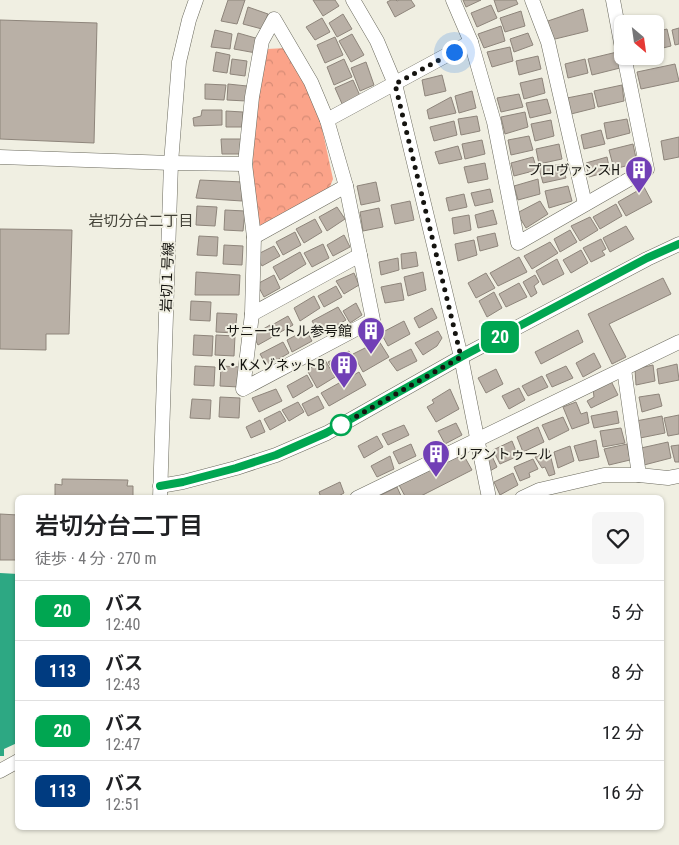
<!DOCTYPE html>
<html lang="ja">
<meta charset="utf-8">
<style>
:root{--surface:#fff;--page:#f6f6f6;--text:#202124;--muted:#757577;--line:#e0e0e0}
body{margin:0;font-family:"Roboto Condensed","Noto Sans JP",sans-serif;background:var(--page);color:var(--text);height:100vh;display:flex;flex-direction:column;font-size:19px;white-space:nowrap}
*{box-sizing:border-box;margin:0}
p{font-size:16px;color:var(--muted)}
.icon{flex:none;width:28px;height:28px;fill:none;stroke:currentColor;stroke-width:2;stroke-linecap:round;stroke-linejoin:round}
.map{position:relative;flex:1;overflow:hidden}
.side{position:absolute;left:15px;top:495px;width:649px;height:335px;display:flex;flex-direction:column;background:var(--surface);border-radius:8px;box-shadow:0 1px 4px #0004}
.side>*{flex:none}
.badge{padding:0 10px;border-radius:8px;font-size:18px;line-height:32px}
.needle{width:32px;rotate:151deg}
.buttons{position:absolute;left:614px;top:15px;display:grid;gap:10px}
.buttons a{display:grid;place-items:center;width:50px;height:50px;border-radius:8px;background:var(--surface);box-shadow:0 1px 4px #0004;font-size:25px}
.you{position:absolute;width:25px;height:25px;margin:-12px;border:4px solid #fff;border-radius:50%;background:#1a73e8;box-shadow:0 0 0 8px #1a73e833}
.map>.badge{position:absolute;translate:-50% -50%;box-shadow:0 0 0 2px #fff}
.round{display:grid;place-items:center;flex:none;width:52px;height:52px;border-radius:8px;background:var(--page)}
.head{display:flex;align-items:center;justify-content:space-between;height:85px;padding:0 20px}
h1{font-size:24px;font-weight:600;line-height:38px}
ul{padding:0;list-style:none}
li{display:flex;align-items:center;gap:15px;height:60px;padding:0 20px;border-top:1px solid var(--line)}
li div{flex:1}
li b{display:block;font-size:19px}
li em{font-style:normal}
li .badge{min-width:55px;font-weight:700;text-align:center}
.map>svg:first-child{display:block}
</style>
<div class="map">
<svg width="679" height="845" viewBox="0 0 679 845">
<defs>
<pattern id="park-crowns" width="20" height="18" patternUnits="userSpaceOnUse" patternTransform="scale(1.25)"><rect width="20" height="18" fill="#fba389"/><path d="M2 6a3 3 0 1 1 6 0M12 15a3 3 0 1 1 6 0" fill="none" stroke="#d68b75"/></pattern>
</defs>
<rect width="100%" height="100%" fill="#f0efe2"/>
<path fill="url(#park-crowns)" d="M286,48L311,93L322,128L333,179L329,189L261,226L254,219C253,186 252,152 255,118C258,95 262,72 267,49Z"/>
<path fill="#2da883" d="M0,573L18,574L17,743L4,749V756H0Z"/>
<g fill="#b9b0a6" stroke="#8e857b">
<path d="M228,0H245L237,24L221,21Z"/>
<path d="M313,0H335L339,6L323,16Z"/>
<path d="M391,0H396L397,1L399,0H411L415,6L395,17L387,2Z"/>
<path d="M463,0H481L466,7Z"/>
<path d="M494,0H516L518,4L498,12Z"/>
<path d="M491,5L497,18L477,27L471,13Z"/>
<path d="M248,7L268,14L262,29L243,24Z"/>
<path d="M583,9L588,31L551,40L545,22Z"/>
<path d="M521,11L525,26L505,32L500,18Z"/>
<path d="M343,14L352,29L337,37L329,23Z"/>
<path d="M322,18L330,32L315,40L306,27Z"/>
<path d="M0,20L97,23L94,143L0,139Z"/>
<path d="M501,26L505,41L484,48L478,34Z"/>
<path d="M679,28V44L675,45L672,30Z"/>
<path d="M667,29L671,46L655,50V32Z"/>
<path d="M215,30L232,34L230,49L211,47Z"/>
<path d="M238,33L259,39L256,53L234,49Z"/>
<path d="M528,33L533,45L514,52L510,39Z"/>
<path d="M352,34L364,55L351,62L339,41Z"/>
<path d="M335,37L343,55L325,63L317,45Z"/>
<path d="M510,47L513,61L492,67L487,52Z"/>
<path d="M216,52L230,55L227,73L213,71Z"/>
<path d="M617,52L620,68L592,75L588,59Z"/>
<path d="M538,56L541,69L519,75L516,61Z"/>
<path d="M232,59L247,61L245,76L230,74Z"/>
<path d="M344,59L352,77L334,85L327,67Z"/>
<path d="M585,59L588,73L568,78L565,64Z"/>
<path d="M366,62L374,85L360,91L351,68Z"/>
<path d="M675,64L679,81L641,89L637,72Z"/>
<path d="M442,75L446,91L425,96L422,80Z"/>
<path d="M542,78L545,93L524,99L520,83Z"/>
<path d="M353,80L361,98L343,106L335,88Z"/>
<path d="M205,84L226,85L224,100L205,99Z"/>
<path d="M228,84L247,86L246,101L227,100Z"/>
<path d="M622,85L624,101L598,107L594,91Z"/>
<path d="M472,91L476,108L459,113L455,96Z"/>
<path d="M592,93L595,108L571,114L567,98Z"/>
<path d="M519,94L523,107L501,112L497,98Z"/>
<path d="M451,97L456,113L429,119L427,110Z"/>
<path d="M547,99L551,113L530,118L526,103Z"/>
<path d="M202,110H222V125L194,126L193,118L201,116Z"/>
<path d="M226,111L243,112L242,127H226Z"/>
<path d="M525,112L528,127L505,134L501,117Z"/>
<path d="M477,116L480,131L461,135L458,119Z"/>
<path d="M627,119L630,133L607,139L604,123Z"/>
<path d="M551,120L554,136L535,141L531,124Z"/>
<path d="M454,121L457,135L434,141L430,127Z"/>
<path d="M601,130L605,144L584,149L581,135Z"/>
<path d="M529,136L533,150L511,155L508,140Z"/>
<path d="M679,137V157L664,160L661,141Z"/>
<path d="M221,139H243V154H222Z"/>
<path d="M482,140L485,154L465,159L462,144Z"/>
<path d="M559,144L562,159L539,164L536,149Z"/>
<path d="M633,144L637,163L614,169L609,150Z"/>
<path d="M458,146L462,159L439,164L435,152Z"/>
<path d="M533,157L537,170L514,176L511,163Z"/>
<path d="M607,157L610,171L589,177L586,163Z"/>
<path d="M485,163L488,179L468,183L464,167Z"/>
<path d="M562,164L566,178L543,183L539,168Z"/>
<path d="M538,179L540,194L518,200L514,186Z"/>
<path d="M200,180L243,182L242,201L196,198Z"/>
<path d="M376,182L380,201L361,205L357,186Z"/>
<path d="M568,186L572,201L549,208L545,191Z"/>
<path d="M644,187L652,202L626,216L618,202Z"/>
<path d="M490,189L493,202L475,206L471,193Z"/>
<path d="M464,194L467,207L449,211L446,198Z"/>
<path d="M410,201L414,220L395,224L391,205Z"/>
<path d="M540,201L548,214L526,228L517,213Z"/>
<path d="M616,204L622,216L600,229L593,217Z"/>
<path d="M197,206L217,207L215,226L196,225Z"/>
<path d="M337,207L345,219L327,231L319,217Z"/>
<path d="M379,208L383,227L363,231L360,212Z"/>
<path d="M225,210L245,211L243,231L224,230Z"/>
<path d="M493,210L497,224L478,228L475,215Z"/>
<path d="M469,215L471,230L454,234L452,218Z"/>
<path d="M590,217L598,230L580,241L571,226Z"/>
<path d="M315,219L322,232L304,243L296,229Z"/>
<path d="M626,226L634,239L610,252L603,238Z"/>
<path d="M0,229L72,230L69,334H46V350L0,349Z"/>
<path d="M570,230L577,242L560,252L554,239Z"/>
<path d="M295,232L301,245L283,255L276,242Z"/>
<path d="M495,233L498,246L480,251L477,237Z"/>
<path d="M344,235L350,247L333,256L327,245Z"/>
<path d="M199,236L218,237L217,256L197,255Z"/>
<path d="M601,239L606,249L602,251L605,255L591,262L583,248Z"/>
<path d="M474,240L477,255L458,261L455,244Z"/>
<path d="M550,242L558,253L532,269L524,256Z"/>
<path d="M323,244L329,258L312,267L304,253Z"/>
<path d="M224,245L243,246L242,265L223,264Z"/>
<path d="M274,246L280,256L262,266L256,255Z"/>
<path d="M581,250L588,263L571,273L563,260Z"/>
<path d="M300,252L306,264L280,280L273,267Z"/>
<path d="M416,252L418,266L402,269L401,254Z"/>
<path d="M519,257L527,272L498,286L490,273Z"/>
<path d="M398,258L399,270L381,275L379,262Z"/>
<path d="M557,259L564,274L543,285L536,271Z"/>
<path d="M196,272L240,275L239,295H195Z"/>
<path d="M423,272L426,290L408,296L404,277Z"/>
<path d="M354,273L359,285L344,294L336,281Z"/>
<path d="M486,273L495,288L476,298L468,283Z"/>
<path d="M274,275L280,288L264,297L257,284Z"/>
<path d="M535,275L539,282L534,286L537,293L531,297L523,282Z"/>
<path d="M663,278L671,294L609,324L626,357L612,364L588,314Z"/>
<path d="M401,283L404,300L385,303L381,287Z"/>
<path d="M519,283L527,297L506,307L499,294Z"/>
<path d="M336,286L342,297L324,307L318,296Z"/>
<path d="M494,292L502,308L487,317L479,301Z"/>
<path d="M314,296L320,308L300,321L294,308Z"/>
<path d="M191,301L211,302L210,321L190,320Z"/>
<path d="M356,303L362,315L350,323L343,311Z"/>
<path d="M338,307L346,320L320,335L312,321Z"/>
<path d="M432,308L437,318L419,328L414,318Z"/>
<path d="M217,313L237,314L235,333L216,332Z"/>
<path d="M288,316L293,325L277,334L272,325Z"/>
<path d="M404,321L410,334L388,346L381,333Z"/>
<path d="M270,325L276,335L258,345L253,335Z"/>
<path d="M306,330L312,341L292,352L287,340Z"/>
<path d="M578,330L583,342L541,364L535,352Z"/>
<path d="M438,331L442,338L437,346L423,355L415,343Z"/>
<path d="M194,335L213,336L212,356L193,355Z"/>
<path d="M216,335L235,336L234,356L215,355Z"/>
<path d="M379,341L389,357L363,372L353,354Z"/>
<path d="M283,342L289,353L267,366L260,354Z"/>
<path d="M411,349L417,361L397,371L389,360Z"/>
<path d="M349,351L355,363L336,375L328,362Z"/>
<path d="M594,353L601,367L583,377L576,363Z"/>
<path d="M325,360L335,377L317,388L307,370Z"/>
<path d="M677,364L679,380L659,384L657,369Z"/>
<path d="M653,365L655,381L636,385L635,369Z"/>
<path d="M195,366L215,367L214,386L194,385Z"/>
<path d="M221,366L240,367L239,387L220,386Z"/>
<path d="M566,366L573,378L552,387L546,375Z"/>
<path d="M496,369L503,384L486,393L478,378Z"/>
<path d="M359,372L366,385L329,406L321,393Z"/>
<path d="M307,375L313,386L293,398L287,386Z"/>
<path d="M542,376L548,387L528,396L522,386Z"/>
<path d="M611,381L618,395L591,408L587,401L594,397L593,389Z"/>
<path d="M519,388L525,400L509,409L502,396Z"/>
<path d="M276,389L282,401L259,412L252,398Z"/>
<path d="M450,389L459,409L436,422L427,407L434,403L432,400Z"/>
<path d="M659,394L662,406L642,412L639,397Z"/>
<path d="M318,396L324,408L308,416L302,404Z"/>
<path d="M220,397L240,398L239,418L219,417Z"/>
<path d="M192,399L211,400L210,419L190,418Z"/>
<path d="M298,402L304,412L289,421L282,410Z"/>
<path d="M576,402L581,414L587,412L589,423L572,429L563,407Z"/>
<path d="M280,411L286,421L270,430L264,419Z"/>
<path d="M617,411L619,423L594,428L591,416Z"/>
<path d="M679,415V434L668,436L664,418Z"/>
<path d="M662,416L665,433L640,438L636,421Z"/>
<path d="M563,417L569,430L549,440L542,425Z"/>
<path d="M260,420L265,432L251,438L246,427Z"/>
<path d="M456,423L462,435L445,444L438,431Z"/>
<path d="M404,425L409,435L388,445L382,434Z"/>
<path d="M538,427L544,442L523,452L517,437Z"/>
<path d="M621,428L625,443L603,447L600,431Z"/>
<path d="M377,436L383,447L364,458L358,446Z"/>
<path d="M596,440L599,457L579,461L574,446Z"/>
<path d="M512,441L518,456L500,464L493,450Z"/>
<path d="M668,442L671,458L644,465L641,448Z"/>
<path d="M411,444L416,456L399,464L393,452Z"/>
<path d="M627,444L630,460L609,465L604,449Z"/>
<path d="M679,445V462H675L671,446Z"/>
<path d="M570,446L574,461L558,468L554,452Z"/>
<path d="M549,450L555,474L549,476L545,467L542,468L535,457Z"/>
<path d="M463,454L472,470L417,498H406L399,485Z"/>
<path d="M491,454L497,467L488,472L483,457Z"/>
<path d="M390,456L394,469L377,477L371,466Z"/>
<path d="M533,459L538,469L529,473L530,477L520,481L514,467Z"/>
<path d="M513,473L518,485L500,495L494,482Z"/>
<path d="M62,479L128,480L127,486H133V498H55V484L62,485Z"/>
<path d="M340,482L344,493L335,498H321L319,492Z"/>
<path d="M397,487L402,498H375Z"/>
<path d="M0,514L18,515V560H0Z"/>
</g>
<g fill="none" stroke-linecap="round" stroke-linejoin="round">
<defs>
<g id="minor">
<path d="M353,0L377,41L395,84L461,357L489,498"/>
<path d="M453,0L471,42L494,122L518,243L647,169L624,56"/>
<path d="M532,0L548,42L585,204"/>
<path d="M613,0L622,48"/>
<path d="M274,19L311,82L327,120L346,186L373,320L243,389L252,314L254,237L245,164L252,97L262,41Z"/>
<path d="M327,120L471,42"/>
<path d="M0,157L171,163L245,164"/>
<path d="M254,237L346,186"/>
<path d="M252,314L360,255"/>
<path d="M624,369L639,475"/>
<path d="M160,486L183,482L236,468L276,455L327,433L461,357L647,259L679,244"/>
<path d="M160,498L171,163L179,62L189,20L196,0"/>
<path d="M357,498L679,342"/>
<path d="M522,498L539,490L604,475H639L668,478L679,476"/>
<path d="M0,771L18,761"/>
</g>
</defs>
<use href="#minor" stroke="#6b6a5e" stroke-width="15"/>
<use href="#minor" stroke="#fff" stroke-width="14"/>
</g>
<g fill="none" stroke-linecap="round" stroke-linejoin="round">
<defs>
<path id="line" d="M160,486L183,482L236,468L276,455L326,433L461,357L647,258L679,244"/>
</defs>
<use href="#line" stroke="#fff" stroke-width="11"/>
<use href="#line" stroke="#00a651" stroke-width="8"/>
<path stroke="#151410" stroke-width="5" stroke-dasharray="0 9" d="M341,425L461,357L395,84L454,52"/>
</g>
<defs>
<symbol id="building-pin" viewBox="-11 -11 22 30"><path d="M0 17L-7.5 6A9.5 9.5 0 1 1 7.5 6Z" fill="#713fb6" stroke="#f0efe2"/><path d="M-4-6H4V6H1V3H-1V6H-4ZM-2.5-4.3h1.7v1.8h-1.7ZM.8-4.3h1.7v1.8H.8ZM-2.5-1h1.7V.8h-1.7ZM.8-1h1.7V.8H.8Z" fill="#fff"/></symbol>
</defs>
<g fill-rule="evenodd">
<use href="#building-pin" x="623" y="154" width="32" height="43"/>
<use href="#building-pin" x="355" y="315" width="32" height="43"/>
<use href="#building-pin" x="328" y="349" width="32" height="43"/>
<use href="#building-pin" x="420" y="438" width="32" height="43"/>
</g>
<circle fill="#fff" stroke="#00a651" stroke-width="2.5" cx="341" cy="425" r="10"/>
<g text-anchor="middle" stroke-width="4" stroke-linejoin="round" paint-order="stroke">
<g font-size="14" fill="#151410" stroke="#f0efe2" text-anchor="end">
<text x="620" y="175">プロヴァンスH</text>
<text x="352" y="336">サニーセトル参号館</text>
<text x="325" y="370">K・KメゾネットB</text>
<text x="455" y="459" text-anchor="start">リアントゥール</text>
</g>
<g font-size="14" fill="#151410" stroke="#f0efe2">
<text transform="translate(167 277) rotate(-88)" y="5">岩切１号線</text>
</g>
<g font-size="15" fill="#434238" stroke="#f0efe2">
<text x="141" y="226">岩切分台二丁目</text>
</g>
</g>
</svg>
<div class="buttons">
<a><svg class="needle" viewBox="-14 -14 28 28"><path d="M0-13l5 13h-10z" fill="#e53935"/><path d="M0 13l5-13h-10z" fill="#757577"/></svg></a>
</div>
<div class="you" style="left:454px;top:52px"></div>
<b class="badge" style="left:500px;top:337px;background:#00a651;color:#fff">20</b>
<section class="side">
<div class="head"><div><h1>岩切分台二丁目</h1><p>徒歩 · 4 分 · 270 m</p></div><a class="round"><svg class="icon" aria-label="heart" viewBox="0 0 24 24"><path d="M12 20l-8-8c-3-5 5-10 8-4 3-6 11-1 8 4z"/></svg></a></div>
<ul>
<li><span class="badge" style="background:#00a651;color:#fff">20</span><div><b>バス</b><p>12:40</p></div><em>5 分</em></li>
<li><span class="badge" style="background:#003b80;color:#fff">113</span><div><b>バス</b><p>12:43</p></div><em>8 分</em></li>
<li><span class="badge" style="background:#00a651;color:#fff">20</span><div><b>バス</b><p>12:47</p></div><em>12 分</em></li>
<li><span class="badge" style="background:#003b80;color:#fff">113</span><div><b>バス</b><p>12:51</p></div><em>16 分</em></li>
</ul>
</section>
</div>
